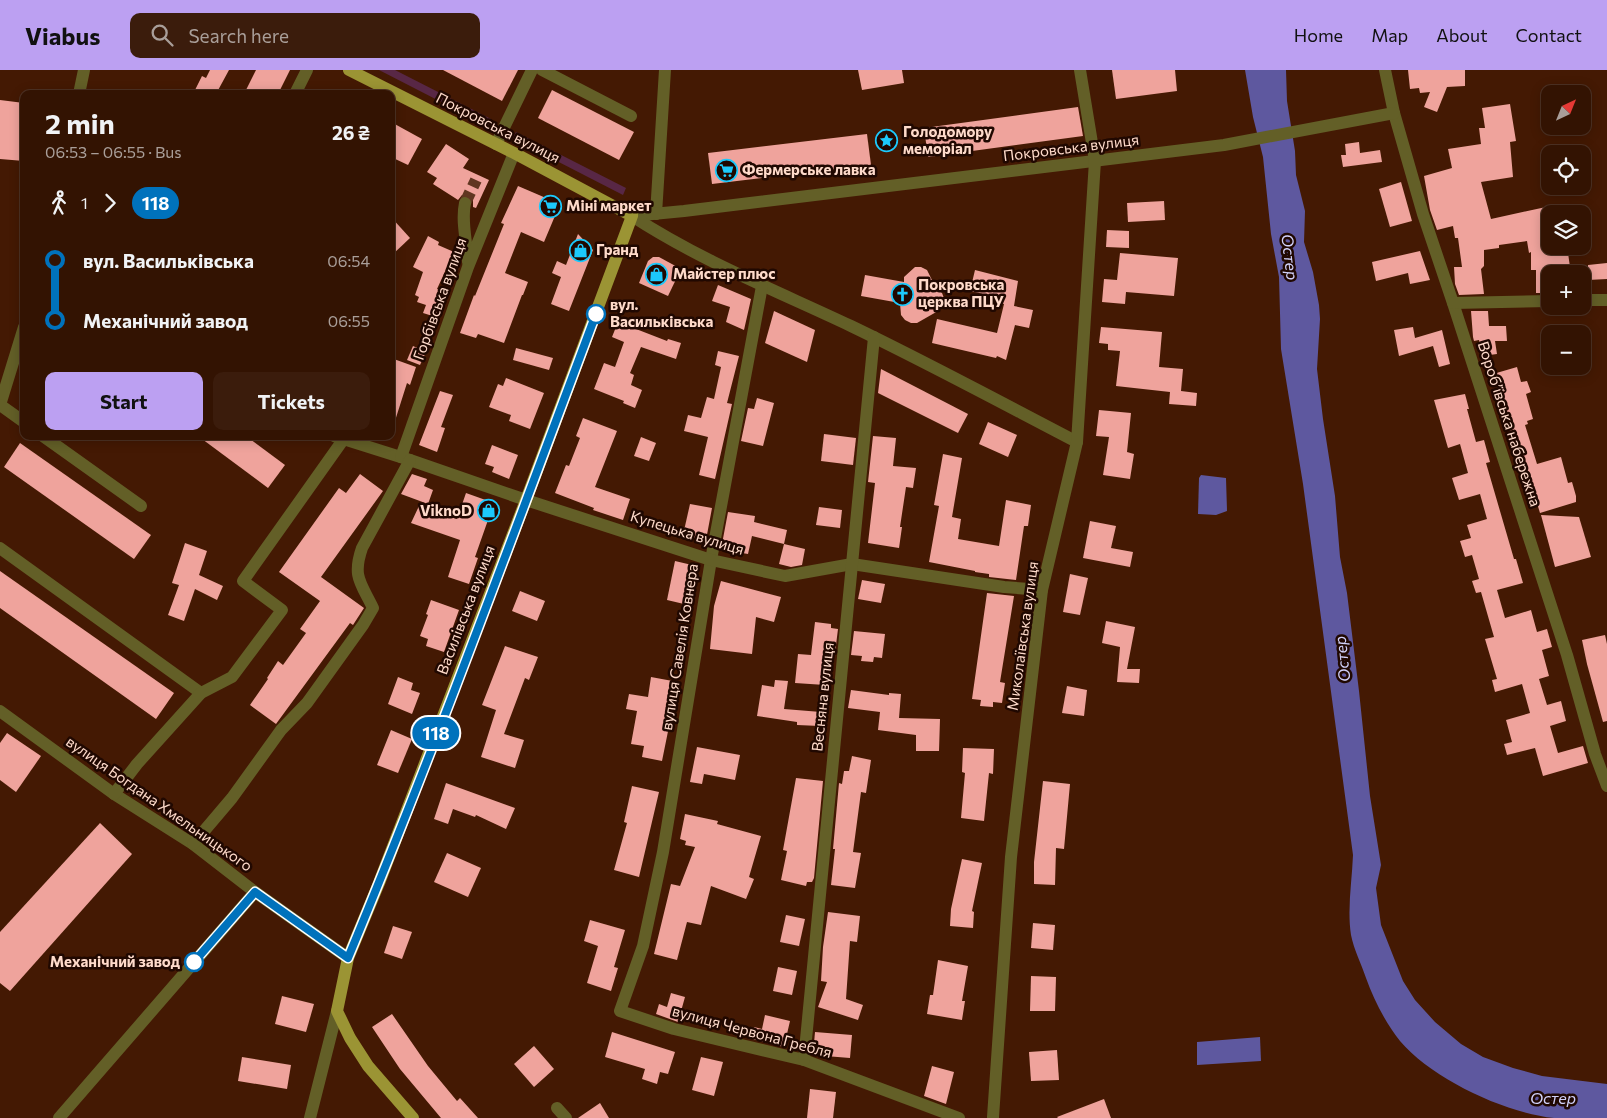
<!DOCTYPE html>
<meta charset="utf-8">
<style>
:root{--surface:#331302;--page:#3b1c0c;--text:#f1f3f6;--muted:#a99e99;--line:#4e3224;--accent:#bca0f2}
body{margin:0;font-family:Commissioner,sans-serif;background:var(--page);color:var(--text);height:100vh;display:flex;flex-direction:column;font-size:19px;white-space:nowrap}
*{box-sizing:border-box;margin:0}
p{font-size:16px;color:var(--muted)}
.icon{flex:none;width:28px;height:28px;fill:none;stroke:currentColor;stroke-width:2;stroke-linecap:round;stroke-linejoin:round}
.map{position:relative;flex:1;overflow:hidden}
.details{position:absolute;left:20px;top:20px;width:375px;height:350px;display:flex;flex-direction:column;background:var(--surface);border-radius:10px;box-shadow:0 2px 12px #0003,0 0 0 1px var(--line)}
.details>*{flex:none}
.badge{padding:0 10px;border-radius:16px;font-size:18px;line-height:32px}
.needle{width:32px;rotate:43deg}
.tools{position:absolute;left:1541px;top:15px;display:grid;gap:10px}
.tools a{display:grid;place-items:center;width:50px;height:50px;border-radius:10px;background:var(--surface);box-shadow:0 2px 12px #0003,0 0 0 1px var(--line);font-size:25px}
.map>.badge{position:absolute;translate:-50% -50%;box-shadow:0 0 0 2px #fff}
.legs{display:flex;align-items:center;gap:8px;height:55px;padding:0 25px;font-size:16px}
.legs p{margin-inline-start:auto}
.overview{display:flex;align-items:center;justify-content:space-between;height:85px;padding:0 25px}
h1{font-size:28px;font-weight:700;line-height:38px}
.primary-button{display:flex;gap:10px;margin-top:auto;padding:10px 25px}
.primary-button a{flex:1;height:58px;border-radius:10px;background:var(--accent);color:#111;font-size:20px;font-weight:700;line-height:58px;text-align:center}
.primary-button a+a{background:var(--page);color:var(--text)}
ul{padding:0 25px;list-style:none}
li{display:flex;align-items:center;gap:18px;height:60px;font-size:19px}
li i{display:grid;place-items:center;width:8px;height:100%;margin:0 6px;background:currentColor}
li i::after{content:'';width:12px;height:12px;margin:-6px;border:4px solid;border-radius:50%;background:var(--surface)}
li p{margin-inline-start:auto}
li:first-child i{background:linear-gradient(#0000 50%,currentColor 0)}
li:last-child i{background:linear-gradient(currentColor 50%,#0000 0)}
header{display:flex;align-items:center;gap:30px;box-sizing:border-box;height:70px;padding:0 25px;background:var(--accent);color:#111}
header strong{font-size:24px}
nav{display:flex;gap:28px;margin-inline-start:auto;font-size:18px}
.search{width:350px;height:45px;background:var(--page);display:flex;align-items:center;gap:12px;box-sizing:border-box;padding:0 18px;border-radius:10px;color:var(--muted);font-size:19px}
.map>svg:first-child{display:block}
</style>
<header>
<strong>Viabus</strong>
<div class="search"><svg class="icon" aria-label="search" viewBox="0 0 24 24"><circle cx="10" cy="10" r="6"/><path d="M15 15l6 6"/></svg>Search here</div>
<nav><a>Home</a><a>Map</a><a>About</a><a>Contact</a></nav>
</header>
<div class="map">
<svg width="1607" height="1048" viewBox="0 0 1607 1048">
<rect width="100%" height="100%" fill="#441903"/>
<g fill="#582745">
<path d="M379,0H395L491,49L488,56Z"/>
<path d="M516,62L626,118L623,125L512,68Z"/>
</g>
<g fill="#5e589f">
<path d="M1245,0H1286L1287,31L1295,81L1296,105L1305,141L1304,172L1313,202L1319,235L1320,249L1317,299L1323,349L1335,426L1340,487L1347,523L1359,621L1370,726L1381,795L1376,818L1381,855L1403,911L1415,930L1435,952L1461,974L1483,987L1513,998L1542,1006L1607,1014V1048C1590,1048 1571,1048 1554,1048C1505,1043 1432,1009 1400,971C1385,952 1374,930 1366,908C1361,893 1354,880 1351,865C1347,839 1352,811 1353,785L1303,414L1281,279L1279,207L1271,164L1263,87L1253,47Z"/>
<path d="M1201,405L1226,408L1227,441L1216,445L1198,444L1199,408Z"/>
<path d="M1260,967L1261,991L1197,995V972Z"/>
</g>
<g fill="#efa39c">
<path d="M210,0H229L216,24H202L195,20L202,6L206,8Z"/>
<path d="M256,0H290L278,24H253L246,20Z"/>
<path d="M443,0H518L502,31Z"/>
<path d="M858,0H902L904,13L862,20Z"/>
<path d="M1112,0H1175L1177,21L1116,29Z"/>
<path d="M1408,0H1465V16L1447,17L1437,42L1424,37L1430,22L1420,23L1419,18L1410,19Z"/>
<path d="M552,20L634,62L619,90L538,48Z"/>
<path d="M0,30L24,33L22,75H24V91L0,89Z"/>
<path d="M1510,34L1516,71L1510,72L1513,107L1481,112L1491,149L1546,137L1550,154V176H1567L1571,204H1550V223H1536V200H1531V182L1529,183L1527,171L1499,175V178L1484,180V196L1481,199L1484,224L1459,225L1455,214L1454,197H1462L1458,168H1455L1453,156L1437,160L1430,140L1424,106L1452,98L1448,79L1481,74L1479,58H1485L1482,38Z"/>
<path d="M1078,37L1083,66L928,87L924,58Z"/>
<path d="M391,52L422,69L408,95L391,87Z"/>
<path d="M867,64L871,95L712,114L708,83Z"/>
<path d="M1359,72L1360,83L1380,80L1382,92L1343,97L1341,85H1346L1345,74Z"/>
<path d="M446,74L469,89L463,98L489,110L476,138L473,137V130L470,126L462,125L458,130L455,128L433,114L437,108L427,102Z"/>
<path d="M1401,112L1412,151L1390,157L1379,119Z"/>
<path d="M518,116L560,134L544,172L521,162L505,203L528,212L523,225H522L504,273L478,264L476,268L460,263L474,225L475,226L504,154L501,153Z"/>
<path d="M1164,131L1165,150L1128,152L1127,133Z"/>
<path d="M391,147L410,168L391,186Z"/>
<path d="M1107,160L1129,161V178L1106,177Z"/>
<path d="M578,164L593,180L569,241L551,234L561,207L552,203L557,191L566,195Z"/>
<path d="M428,166L439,172L438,175L454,182L437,219L448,223L439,248L423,243L426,235L417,232L419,227L415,225L423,202L413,197Z"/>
<path d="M1420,181L1430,210L1410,214L1408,203L1376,211L1372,192Z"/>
<path d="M1120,183L1178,188L1174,226L1126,222L1125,234L1102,232L1104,209L1117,210Z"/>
<path d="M653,187H659L681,199L668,226L639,213L648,191Z"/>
<path d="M1607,193V209L1588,210V195Z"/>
<path d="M915,197H921L927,200L933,212L932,217H936L942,223L944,228L938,241L917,253H911L905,250L901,245L900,233L861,226L865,205L904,212V207Z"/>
<path d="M975,200L1018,211L1014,236L1033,240L1029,258L1015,255L1006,290L997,286L996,288L932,273L937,249L997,263L1004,234L995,232L997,227L970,221Z"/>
<path d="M718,215L751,229L744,260L726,252L730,237L712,231Z"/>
<path d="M774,241L815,260L807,292L765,273Z"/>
<path d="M1471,241H1488L1489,256H1506L1507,271H1495L1497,284L1482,286L1479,270L1474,271L1473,267Z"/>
<path d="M618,252L667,271L668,269L681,273L676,289L641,277L630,303L634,305L631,315L642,320L635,338L623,333L624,331L594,319L604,293L615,297L624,272L612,267Z"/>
<path d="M1101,257L1162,262L1159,297L1183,299L1181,321L1197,323L1196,336L1169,334L1170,322L1116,316L1120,281L1108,280V274L1099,273Z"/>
<path d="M1413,257L1415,268L1442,260L1450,294L1439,297L1433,276L1399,286L1394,260Z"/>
<path d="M413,276L426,282L420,295L407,290Z"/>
<path d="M516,278L553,288L549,300L513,290Z"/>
<path d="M718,281L739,286L727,333L732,334L715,409L699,405L708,367L684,361L688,345L701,348L707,327L714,329L721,297L715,295Z"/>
<path d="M391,288L416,297L410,315L407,313L394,354L391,353Z"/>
<path d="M1517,297L1521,312L1527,311L1531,322L1526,324L1533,349L1527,351L1528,354L1525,355L1537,394L1561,387L1568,413L1572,412L1576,426V432L1540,443L1533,420L1526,422L1518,398L1514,383L1515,382L1504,345H1506L1493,304Z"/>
<path d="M881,299L968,344L958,363L878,323Z"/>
<path d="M506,308L544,323L530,359L509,351L511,345L489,337L498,314L503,316Z"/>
<path d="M440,321L453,325L441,357L445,358L437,382L419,375Z"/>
<path d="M1465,324L1469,339H1467L1476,372L1484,370L1490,392L1486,393L1514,489H1516L1523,513L1497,520L1505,548L1531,540L1537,562L1547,559L1552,577L1542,580L1549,606L1539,609L1547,635L1561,631L1566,651L1550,656L1558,683L1583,676L1588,693L1543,706L1535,678L1507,685L1504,674L1512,672L1506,650L1530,643L1522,614L1495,622L1492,610L1497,609L1485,569L1494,567L1481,522L1476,523L1472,511L1479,509L1472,485L1465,487L1460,471L1471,468L1467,455L1487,449L1480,424L1459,430L1452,408L1468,403L1460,374L1448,378L1434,330Z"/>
<path d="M757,328L774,333L763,376L741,371L748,338L754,339Z"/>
<path d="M1099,340L1131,343L1127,382L1134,384L1130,409L1103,405L1109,367L1096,366Z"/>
<path d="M583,348L617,361L595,417L630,429L623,450L593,440L594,438L555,423L566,395L569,396L580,368L576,366Z"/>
<path d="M988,352L1017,365L1008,387L979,374Z"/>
<path d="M824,364L856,368L853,395L821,391Z"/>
<path d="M198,366H246L285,395L268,418Z"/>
<path d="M873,366L896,368L893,396L916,398L913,418L906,417L900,457H902L899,478L868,473L875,413L868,412Z"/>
<path d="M641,367L656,373L649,391L634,386Z"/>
<path d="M20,373L151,465L134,489L4,397Z"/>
<path d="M492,375L518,385L509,409L492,402L494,397L485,394Z"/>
<path d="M943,384L962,388L952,447L961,449L958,469L999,476L1006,430L1031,435L1028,456H1024L1016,510L989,507V504L975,502V501L929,492L939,436L934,435Z"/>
<path d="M360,404L383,421L321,507L364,538L353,555L350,553L276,654L250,635L268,609L267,608L278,591L283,595L306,563L300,559L320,531L279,502L339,418L346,423Z"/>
<path d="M412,404L427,409L424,416L433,420L428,434L401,424Z"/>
<path d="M466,423L494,433L475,487L478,488L469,514L448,507L460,470L411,453L419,436L457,449Z"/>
<path d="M690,434L712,438L706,470L683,465Z"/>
<path d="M819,437L842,440L840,458L816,455Z"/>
<path d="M728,442L755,446L754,452L787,460L784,474L752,466L748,484L725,480L726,474H722Z"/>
<path d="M1541,445L1579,447L1591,487L1555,497Z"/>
<path d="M1090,451L1116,456L1111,478L1133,482L1130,497L1083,488Z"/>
<path d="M185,473L207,481L199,505L223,516L217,530L195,519L184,551L168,545L179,515L172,513Z"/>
<path d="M784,474L805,479L802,495L791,497L779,494Z"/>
<path d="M675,491L692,495L684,534L667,530Z"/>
<path d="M0,501L174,623L156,649L0,538Z"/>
<path d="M1070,504L1088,508L1080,545L1063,542Z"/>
<path d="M862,510L885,514L881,533L858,529Z"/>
<path d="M721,511L781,527L774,552L756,547L752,584L710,579L714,536Z"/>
<path d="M520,521L545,531L537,551L512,541Z"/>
<path d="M987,523L1014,526L1000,612L1005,613L1002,633L993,632V637L980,636L981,630L972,629Z"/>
<path d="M431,530L459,540L444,582L426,576L428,569L420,566L428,545L426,544Z"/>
<path d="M1106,551L1135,557L1127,599H1140L1139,613L1117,612L1120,577L1102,573Z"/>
<path d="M815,552L831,554V558L838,559L835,583L828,582L825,615L795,613L798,584L811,585Z"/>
<path d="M854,561L885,564L882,588L874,587L873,592L861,591L862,586L851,585Z"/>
<path d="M1605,565L1607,574V651L1603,652L1587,594L1582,570Z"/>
<path d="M505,576L538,587L529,610L525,608L504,664L524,670L515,698L481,687L496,640L482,635Z"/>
<path d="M398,607L413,613L411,620L420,623L412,644L388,634Z"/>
<path d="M651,607L678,612L662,691L642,687L644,676L631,674L637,641L626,639L629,624L648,627Z"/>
<path d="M775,610L788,611L784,639L821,642L820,656L797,655V652L757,646L762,615L774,617Z"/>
<path d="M1067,616L1087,620L1084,646L1062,643Z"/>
<path d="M851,620L889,625V623L901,624L899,648L940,649L939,681H916V665L878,660L880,642L848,638Z"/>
<path d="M391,660L412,669L398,703L377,695Z"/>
<path d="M7,663L41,686L16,722L0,710V673Z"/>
<path d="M697,677L740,685L735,710L704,704L702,714L690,712Z"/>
<path d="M963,678L994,679L993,704L989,703L984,751L961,748L965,703L962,702Z"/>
<path d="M852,686L871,690L866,723L861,722L853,782L861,783L855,818L831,815L835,779H833L839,713L842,714L844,701H849Z"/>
<path d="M796,708L823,711L814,808L812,812H807L806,816L781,810L787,781L783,780Z"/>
<path d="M1043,711L1070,714L1064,779L1056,778L1055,815L1034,814V792Z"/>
<path d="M446,713L515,738L506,759L476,745L475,747L453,739L448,754L434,749Z"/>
<path d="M632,716L659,722L639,807L614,800L627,753L624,752Z"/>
<path d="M685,744L718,751L717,754L761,766L749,807L754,809L746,829L711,816L701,855L687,852L677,890L654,884L671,814L680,816L695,777L685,775L686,771L680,769Z"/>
<path d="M100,753L132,784L10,921L0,913V862Z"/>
<path d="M447,783L481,798L468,827L434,812Z"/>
<path d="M962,789L982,793L972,841L974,842L973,858L950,856L951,839Z"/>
<path d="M828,842L860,846L857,872L850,871L846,929L863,935L858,950L818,937L827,912L821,911L823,877Z"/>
<path d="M786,845L805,849L799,876L780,872Z"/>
<path d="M590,850L625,860L614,897L618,898L611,921L587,913L598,876L584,871Z"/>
<path d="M1033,853L1055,855L1053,880L1031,878Z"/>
<path d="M393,856L412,862L402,889L384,883Z"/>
<path d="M938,890L968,896L962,931H965L962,950L927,944L930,925H933Z"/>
<path d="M778,897L797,901L792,925L773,921Z"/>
<path d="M1031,906L1056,907L1055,941H1030Z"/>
<path d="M671,923L685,927L678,952L656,944L659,934L667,937Z"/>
<path d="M282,926L314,934L306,962L275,954Z"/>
<path d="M392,944L428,996L457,1031L460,1028L478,1048H441L400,999L372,957Z"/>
<path d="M765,945L790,951L784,977L752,969L754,957L762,959Z"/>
<path d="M612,962L675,982L668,1004L660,1002L657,1014L642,1009L645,999L605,987Z"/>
<path d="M815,962L852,965L850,988L813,985Z"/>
<path d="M534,976L554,999L534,1017L514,994Z"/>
<path d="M1057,980L1059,1010L1031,1011L1029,982Z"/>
<path d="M242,987L291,995L287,1019L238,1011Z"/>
<path d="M701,987L723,992L714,1026L692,1020Z"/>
<path d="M932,996L954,1002L946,1034L924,1026Z"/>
<path d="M810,1019L836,1022L833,1048H807Z"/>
<path d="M1104,1029L1111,1048H1058L1057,1047Z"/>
<path d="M600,1033L609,1048H578Z"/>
</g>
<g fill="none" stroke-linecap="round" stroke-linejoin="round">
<path stroke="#603621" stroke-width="12" stroke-dasharray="12 6" stroke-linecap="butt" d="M465,133L476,110"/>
<g stroke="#635f27" stroke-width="12">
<path d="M542,0L631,46"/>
<path d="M1385,0L1394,43L1423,144L1453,233L1567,585L1595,684L1607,716"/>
<path d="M79,24L84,0"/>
<path d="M295,24L307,0"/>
<path d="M496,74L532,0"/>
<path d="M465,133C461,152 467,172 468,192"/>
<path d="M656,144L665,0"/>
<path d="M632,146L684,141L1224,75L1394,43"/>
<path d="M632,146C701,191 777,221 851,256C928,293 1002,333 1077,372"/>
<path d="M762,216L711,490L663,782L643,876L620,941L674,959L804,990L959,1048"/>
<path d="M1582,230H1607"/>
<path d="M1453,233L1550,231"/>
<path d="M0,335L24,257"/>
<path d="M0,335L24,352"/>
<path d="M43,366L141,436"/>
<path d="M334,366L410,390L526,430L711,490L785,506L852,494L1004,517L1042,520"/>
<path d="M401,387L468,197L514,83"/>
<path d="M0,478L201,623"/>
<path d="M0,641L114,724L193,774L255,822L348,888"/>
<path d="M114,724L137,694L201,623L232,607L282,540L243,511L343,370"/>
<path d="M193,774L232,728L281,660L307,633L363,555L373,538C361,513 352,507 362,478L410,390"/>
<path d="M804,990L874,267"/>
<path d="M557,1038L566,1048"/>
<path d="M993,1047L1011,787L1042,520L1077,372L1095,91L1080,0"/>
<path d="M59,1048L255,822"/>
<path d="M310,1048L337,941"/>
</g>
<path stroke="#9b9434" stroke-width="12" d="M349,0L514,83L632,146L526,430L379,813L348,888L337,941L350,968L368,996L413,1048"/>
</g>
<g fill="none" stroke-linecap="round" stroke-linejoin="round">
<defs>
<path id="line-1" d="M194,892L255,822L348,888C436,676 515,460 596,244"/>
</defs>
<use href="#line-1" stroke="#fff" stroke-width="11"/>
<use href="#line-1" stroke="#0072bc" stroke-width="8"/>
</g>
<defs>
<symbol id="sight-ring" viewBox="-11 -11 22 22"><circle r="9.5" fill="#200801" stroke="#1cc9fc" stroke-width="1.5"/><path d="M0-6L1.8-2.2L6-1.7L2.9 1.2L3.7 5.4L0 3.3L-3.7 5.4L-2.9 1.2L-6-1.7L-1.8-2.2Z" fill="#1cc9fc"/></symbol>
<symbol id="supermarket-ring" viewBox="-11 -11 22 22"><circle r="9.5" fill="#200801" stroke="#1cc9fc" stroke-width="1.5"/><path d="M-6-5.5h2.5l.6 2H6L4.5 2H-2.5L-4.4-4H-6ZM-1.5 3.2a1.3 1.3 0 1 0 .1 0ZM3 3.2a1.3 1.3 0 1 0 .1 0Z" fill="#1cc9fc"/></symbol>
<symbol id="shop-ring" viewBox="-11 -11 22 22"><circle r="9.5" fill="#200801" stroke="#1cc9fc" stroke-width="1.5"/><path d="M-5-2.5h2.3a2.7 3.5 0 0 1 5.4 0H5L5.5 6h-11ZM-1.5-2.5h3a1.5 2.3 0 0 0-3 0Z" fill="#1cc9fc"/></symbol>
<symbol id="church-ring" viewBox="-11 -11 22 22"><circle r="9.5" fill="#200801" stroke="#1cc9fc" stroke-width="1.5"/><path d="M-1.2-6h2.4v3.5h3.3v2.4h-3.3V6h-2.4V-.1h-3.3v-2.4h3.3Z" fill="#1cc9fc"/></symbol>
</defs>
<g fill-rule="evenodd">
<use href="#sight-ring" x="874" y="58" width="25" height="25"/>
<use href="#supermarket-ring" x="714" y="88" width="25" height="25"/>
<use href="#supermarket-ring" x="538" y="124" width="25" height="25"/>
<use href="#shop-ring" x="568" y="168" width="25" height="25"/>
<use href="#shop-ring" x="644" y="192" width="25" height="25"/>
<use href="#church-ring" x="890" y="212" width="25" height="25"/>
<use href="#shop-ring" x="476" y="428" width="25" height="25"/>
</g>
<g fill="#fff" stroke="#0072bc" stroke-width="2.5">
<circle cx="596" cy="244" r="9"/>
<circle cx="194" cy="892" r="9"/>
</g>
<g text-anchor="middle" stroke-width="5" stroke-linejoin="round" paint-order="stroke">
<g font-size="15" fill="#fedaca" stroke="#200801">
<text transform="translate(498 58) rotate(27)" y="5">Покровська вулиця</text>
<text transform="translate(1071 78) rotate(-7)" y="5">Покровська вулиця</text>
<text transform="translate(440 229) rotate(-70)" y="5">Горбівська вулиця</text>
<text transform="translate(1509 354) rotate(72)" y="5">Воробʼївська набережна</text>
<text transform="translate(687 463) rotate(17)" y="5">Купецька вулиця</text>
<text transform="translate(466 540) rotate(-69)" y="5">Василівська вулиця</text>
<text transform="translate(1023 566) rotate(-82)" y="5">Миколаївська вулиця</text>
<text transform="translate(680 577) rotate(-81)" y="5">вулиця Савелія Ковнера</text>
<text transform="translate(823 627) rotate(-84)" y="5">Весняна вулиця</text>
<text transform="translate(159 734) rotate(35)" y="5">вулиця Богдана Хмельницького</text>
<text transform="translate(752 962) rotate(15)" y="5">вулиця Червона Гребля</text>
</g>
<g font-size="15" font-weight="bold" fill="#fedaca" stroke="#200801" text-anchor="start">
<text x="903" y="67">Голодомору<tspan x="903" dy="17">меморіал</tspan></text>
<text x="742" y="105">Фермерське лавка</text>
<text x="566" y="141">Міні маркет</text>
<text x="596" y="185">Гранд</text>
<text x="673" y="209">Майстер плюс</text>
<text x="918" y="220">Покровська<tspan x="918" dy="17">церква ПЦУ</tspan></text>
<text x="472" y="446" text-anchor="end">ViknoD</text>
</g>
<g font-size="15" font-weight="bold" fill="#fedaca" stroke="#200801" text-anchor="start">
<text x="610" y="240">вул.<tspan x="610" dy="17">Васильківська</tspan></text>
<text x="180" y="897" text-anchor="end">Механічний завод</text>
</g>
<g font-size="16" font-style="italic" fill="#d1d1fa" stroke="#200801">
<text transform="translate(1290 187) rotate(83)" y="6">Остер</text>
<text transform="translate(1342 589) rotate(-96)" y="6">Остер</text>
<text x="1553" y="1034">Остер</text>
</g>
</g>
</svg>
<div class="tools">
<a><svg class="needle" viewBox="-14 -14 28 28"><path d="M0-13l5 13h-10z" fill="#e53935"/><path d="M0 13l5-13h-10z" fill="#a99e99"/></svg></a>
<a><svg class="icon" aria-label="locate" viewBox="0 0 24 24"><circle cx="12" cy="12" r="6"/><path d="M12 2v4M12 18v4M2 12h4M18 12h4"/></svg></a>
<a><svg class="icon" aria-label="layers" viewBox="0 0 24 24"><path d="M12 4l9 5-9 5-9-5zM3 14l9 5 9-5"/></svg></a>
<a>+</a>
<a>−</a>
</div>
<b class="badge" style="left:436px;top:663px;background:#0072bc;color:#fff">118</b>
<section class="details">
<div class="overview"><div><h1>2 min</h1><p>06:53 – 06:55 · Bus</p></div><b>26 ₴</b></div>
<div class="legs"><svg class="icon" aria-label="walk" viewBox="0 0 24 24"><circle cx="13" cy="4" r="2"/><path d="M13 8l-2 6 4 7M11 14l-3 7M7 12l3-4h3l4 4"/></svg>1<svg class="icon" aria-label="forward" viewBox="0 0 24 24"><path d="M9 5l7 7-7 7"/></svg><b class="badge" style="background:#0072bc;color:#fff">118</b></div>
<ul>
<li><i style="color:#0072bc"></i><b>вул. Васильківська</b><p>06:54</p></li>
<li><i style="color:#0072bc"></i><b>Механічний завод</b><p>06:55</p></li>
</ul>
<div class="primary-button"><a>Start</a><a>Tickets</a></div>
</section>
</div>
